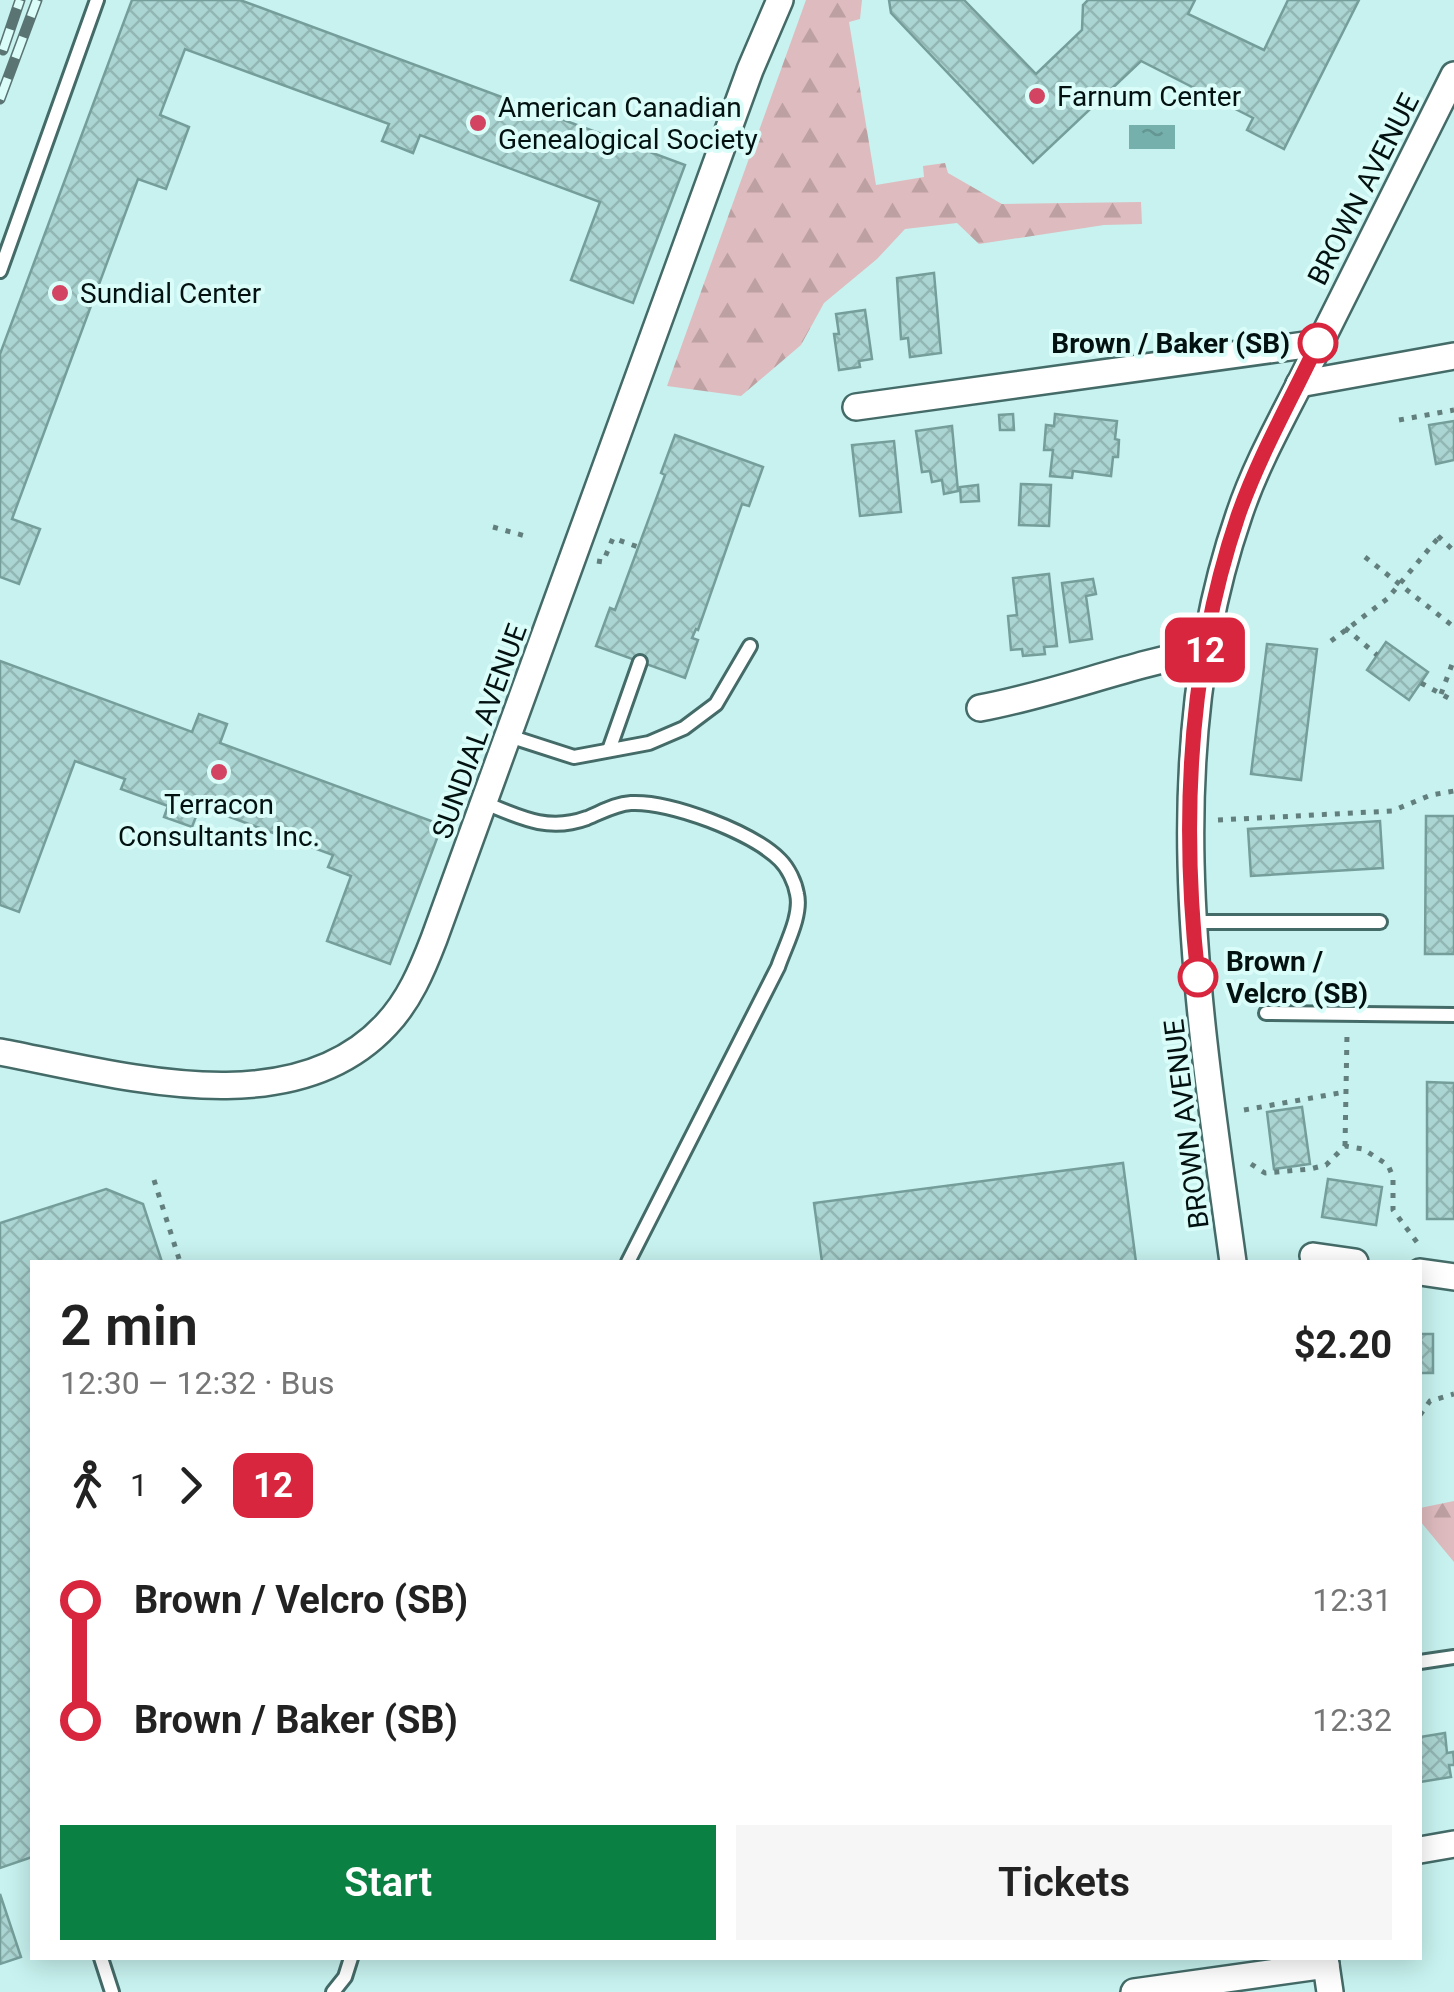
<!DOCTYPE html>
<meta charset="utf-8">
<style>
:root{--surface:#fff;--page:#f6f6f6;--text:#222;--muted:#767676;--accent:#0b8043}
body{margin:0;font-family:Roboto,sans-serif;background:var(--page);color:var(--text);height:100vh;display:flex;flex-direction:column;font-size:38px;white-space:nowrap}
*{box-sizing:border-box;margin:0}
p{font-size:32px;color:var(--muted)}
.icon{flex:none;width:55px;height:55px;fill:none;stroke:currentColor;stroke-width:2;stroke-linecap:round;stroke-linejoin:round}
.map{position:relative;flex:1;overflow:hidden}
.side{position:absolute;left:30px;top:1260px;width:1392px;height:700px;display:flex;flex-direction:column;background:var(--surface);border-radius:0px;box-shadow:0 5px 25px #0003}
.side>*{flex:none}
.badge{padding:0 20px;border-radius:15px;font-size:35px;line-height:65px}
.map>.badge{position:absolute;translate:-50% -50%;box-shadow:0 0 0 5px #fff}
.legs{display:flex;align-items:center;gap:15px;height:110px;padding:0 30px;font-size:32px}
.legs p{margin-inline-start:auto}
.summary{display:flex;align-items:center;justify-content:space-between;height:170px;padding:0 30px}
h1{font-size:55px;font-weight:600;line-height:75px}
.cta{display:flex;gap:20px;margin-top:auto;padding:20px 30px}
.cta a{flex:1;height:115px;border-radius:0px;background:var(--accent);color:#fff;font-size:40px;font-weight:600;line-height:115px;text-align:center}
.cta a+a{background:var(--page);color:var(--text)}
ul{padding:0 30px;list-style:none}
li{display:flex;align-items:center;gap:35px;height:120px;font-size:38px}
li i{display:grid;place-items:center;width:15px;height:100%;margin:0 12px;background:currentColor}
li i::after{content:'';width:25px;height:25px;margin:-12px;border:8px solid;border-radius:50%;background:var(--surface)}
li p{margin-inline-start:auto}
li:first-child i{background:linear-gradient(#0000 50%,currentColor 0)}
li:last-child i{background:linear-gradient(currentColor 50%,#0000 0)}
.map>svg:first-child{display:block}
</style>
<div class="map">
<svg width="1454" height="1992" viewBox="0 0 1454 1992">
<defs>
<pattern id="forest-firs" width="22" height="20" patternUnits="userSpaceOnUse" patternTransform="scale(2.5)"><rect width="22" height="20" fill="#debbbe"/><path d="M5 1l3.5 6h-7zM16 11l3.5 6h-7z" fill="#bda0a2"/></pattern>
<pattern id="water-ripples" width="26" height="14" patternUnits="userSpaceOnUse" patternTransform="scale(2.5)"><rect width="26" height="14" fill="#76b0ac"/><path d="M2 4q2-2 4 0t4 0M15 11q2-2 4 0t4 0" fill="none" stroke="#649693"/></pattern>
<pattern id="building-cross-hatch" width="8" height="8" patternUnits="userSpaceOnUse" patternTransform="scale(2.5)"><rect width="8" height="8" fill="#abd5d2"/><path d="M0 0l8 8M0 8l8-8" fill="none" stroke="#92b6b3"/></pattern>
</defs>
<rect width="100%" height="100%" fill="#c7f2ef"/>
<g fill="url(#forest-firs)">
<path d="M806,0H862L860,19L849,22L876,185L924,177L923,166L945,163L948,173L1002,204L1141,202L1142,224L1104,225L979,244L957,223L905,229L877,259L824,303L801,345L741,396L667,386Z"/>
<path d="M1454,1501V1562L1420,1521V1508Z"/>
</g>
<rect fill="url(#water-ripples)" x="1129" y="125" width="46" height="24"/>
<g fill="url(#building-cross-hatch)" stroke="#759e9b" stroke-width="2.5">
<path d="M132,0H240L685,165L633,303L571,280L600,202L420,135L413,153L398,147L382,141L389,124L185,49L160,115L189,127L166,189L138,179L12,519L40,529L19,584L0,577V354Z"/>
<path d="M889,0H964L1036,74L1082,30L1083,5L1088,0H1195L1188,14L1264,50L1288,0H1359L1284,149L1247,130L1253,118L1141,61L1033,163L891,13Z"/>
<path d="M934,273L941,353L910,357L908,338L901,339L897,278Z"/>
<path d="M865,310L872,359L859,361L860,367L839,370L834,334H839L836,314Z"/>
<path d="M1013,414L1014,430H1000L999,415Z"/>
<path d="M1055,414L1117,421L1115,439L1119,440L1118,457H1113L1111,476L1073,471L1072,478L1050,476L1053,450H1044L1046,425L1054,426Z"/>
<path d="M1454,421V460L1436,464L1429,425Z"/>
<path d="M952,426L958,491L944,494L942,480L932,482L930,471L922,472L916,431Z"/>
<path d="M675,435L763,467L749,506L742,504L698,630L696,629L692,638L698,640L685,678L596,646L610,608L615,610L665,475L661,473Z"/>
<path d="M894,441L901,512L860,516L852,445Z"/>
<path d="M1021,484L1051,485L1049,526L1019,525Z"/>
<path d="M978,485L979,501L961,502L960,487Z"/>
<path d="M1049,574L1057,646L1044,647L1045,654L1023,656L1022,649L1011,650L1008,616L1017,615L1013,578Z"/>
<path d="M1093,579L1096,594L1086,596L1092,639L1070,642L1062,583Z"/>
<path d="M1386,642L1428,672L1409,700L1367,670Z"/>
<path d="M1267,644L1317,649L1301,780L1251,774Z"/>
<path d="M0,661L192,732L199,714L227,724L220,743L442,825L390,964L327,941L351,876L328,867L333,855L200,806L192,827L164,817L168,806L121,789L125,779L75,761L19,912L0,905Z"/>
<path d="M1426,816H1454V954H1425Z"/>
<path d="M1380,821L1383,868L1251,876L1248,829Z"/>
<path d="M1427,1082L1454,1083V1219H1427Z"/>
<path d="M1302,1107L1310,1164L1274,1169L1267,1112Z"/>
<path d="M1123,1163L1136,1262H822L814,1203Z"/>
<path d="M1328,1179L1382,1187L1376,1225L1322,1217Z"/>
<path d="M106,1189L143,1204L162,1262H32V1857L0,1868V1223Z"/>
<rect x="1420" y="1334" width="13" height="39"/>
<path d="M1445,1733L1447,1753L1453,1752L1454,1760V1765H1449L1451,1777L1420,1782V1737Z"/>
<path d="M0,1894L21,1957L0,1964Z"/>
</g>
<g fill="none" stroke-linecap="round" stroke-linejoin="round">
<defs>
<g id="lane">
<path d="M0,271L97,0"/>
<path d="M509,736L574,757L649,743L684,728L716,704L750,646"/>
<path d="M609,750L640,662"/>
<path d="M485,803C521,818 549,832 587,818C602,812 615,804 631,803C670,801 752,832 780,860C788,868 795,882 797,894C802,916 785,946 778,967L628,1262"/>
<path d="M1192,922H1380"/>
<path d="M1266,1013L1454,1015"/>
<path d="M1420,1662L1454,1657"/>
<path d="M101,1958L112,1992"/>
<path d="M333,1992L345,1977L351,1958"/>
</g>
<g id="street">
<path d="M1299,384L1454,356"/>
<path d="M856,407L1319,343"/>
<path d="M980,708C1057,694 1129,664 1205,651"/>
<path d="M0,1052C117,1074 291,1127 386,1025C409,1001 422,970 434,939L750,70L780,0"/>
<path d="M1313,1256L1355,1262"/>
<path d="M1233,1262C1199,1015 1155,758 1239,515C1254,470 1277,428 1299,385C1351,282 1403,179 1454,75"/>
<path d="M1420,1272L1454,1277"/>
<path d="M1420,1850L1454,1844"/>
<path d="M1325,1958L1330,1992"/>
<path d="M1134,1992L1326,1965"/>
</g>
</defs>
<use href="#lane" stroke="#446b68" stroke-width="18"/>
<use href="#street" stroke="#446b68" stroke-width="30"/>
<g stroke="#627f7d" stroke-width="5" stroke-dasharray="5 8" stroke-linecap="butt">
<path d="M1399,420L1454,410"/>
<path d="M493,527L529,537"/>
<path d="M1438,536L1454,551"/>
<path d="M1365,557L1454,627"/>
<path d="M597,561L603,562L613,538L638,547"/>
<path d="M1345,628L1377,655"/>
<path d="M1331,641L1387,599L1439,537"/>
<path d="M1421,683L1454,701"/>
<path d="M1441,694L1454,659"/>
<path d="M1218,820L1392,811L1431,795L1454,791"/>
<path d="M1244,1110L1345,1092"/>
<path d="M1345,1146L1347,1034"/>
<path d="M1251,1164L1265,1173L1310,1169L1326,1165L1345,1146L1363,1149L1388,1165L1393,1177V1210L1419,1245"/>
<path d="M154,1180L180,1262"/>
<path d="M1420,1415L1430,1401L1454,1394"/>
</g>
<use href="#lane" stroke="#fff" stroke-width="12"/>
<use href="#street" stroke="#fff" stroke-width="25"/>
<defs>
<g id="rail">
<path d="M3,50L20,0"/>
<path d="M0,99L37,0"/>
</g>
</defs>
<use href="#rail" stroke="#597473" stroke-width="11"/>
<use href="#rail" stroke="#dbfdfa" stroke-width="8" stroke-dasharray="22" stroke-linecap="butt"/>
</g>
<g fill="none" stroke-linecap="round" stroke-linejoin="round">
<defs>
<path id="line-1" d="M1198,977C1181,824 1188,664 1238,516C1259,456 1291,400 1318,343"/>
</defs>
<use href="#line-1" stroke="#fff" stroke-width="22"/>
<use href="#line-1" stroke="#d7263d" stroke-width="15"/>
</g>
<g fill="#d34462" stroke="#dbfdfa" stroke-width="4">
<circle cx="1037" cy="96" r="10"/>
<circle cx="478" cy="123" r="10"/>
<circle cx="60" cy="293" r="10"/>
<circle cx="219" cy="772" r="10"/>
</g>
<g fill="#fff" stroke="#d7263d" stroke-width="5">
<circle cx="1318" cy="343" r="18"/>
<circle cx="1198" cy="977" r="18"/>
</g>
<g text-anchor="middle" stroke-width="8" stroke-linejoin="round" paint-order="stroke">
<g font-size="28" fill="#031211" stroke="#dbfdfa" text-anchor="start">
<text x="1057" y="106">Farnum Center</text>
<text x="498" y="117">American Canadian<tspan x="498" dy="32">Genealogical Society</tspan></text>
<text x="80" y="303">Sundial Center</text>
<text x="219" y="814" text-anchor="middle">Terracon<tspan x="219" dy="32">Consultants Inc.</tspan></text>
</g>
<g font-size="28" fill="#031211" stroke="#dbfdfa">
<text transform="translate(1363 189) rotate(-63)" y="10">BROWN AVENUE</text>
<text transform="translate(479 731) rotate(-70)" y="10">SUNDIAL AVENUE</text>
<text transform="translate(1186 1124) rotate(-97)" y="10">BROWN AVENUE</text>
</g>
<g font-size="28" font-weight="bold" fill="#031211" stroke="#dbfdfa" text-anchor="end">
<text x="1290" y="353">Brown / Baker (SB)</text>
<text x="1226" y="971" text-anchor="start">Brown /<tspan x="1226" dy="32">Velcro (SB)</tspan></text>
</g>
</g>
</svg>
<b class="badge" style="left:1205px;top:650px;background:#d7263d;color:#fff">12</b>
<section class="side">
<div class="summary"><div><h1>2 min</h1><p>12:30 – 12:32 · Bus</p></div><b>$2.20</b></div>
<div class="legs"><svg class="icon" aria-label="walk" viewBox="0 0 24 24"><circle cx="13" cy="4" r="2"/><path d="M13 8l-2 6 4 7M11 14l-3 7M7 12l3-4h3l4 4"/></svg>1<svg class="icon" aria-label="forward" viewBox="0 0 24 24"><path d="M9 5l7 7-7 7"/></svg><b class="badge" style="background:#d7263d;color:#fff">12</b></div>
<ul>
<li><i style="color:#d7263d"></i><b>Brown / Velcro (SB)</b><p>12:31</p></li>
<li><i style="color:#d7263d"></i><b>Brown / Baker (SB)</b><p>12:32</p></li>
</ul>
<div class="cta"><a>Start</a><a>Tickets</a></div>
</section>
</div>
